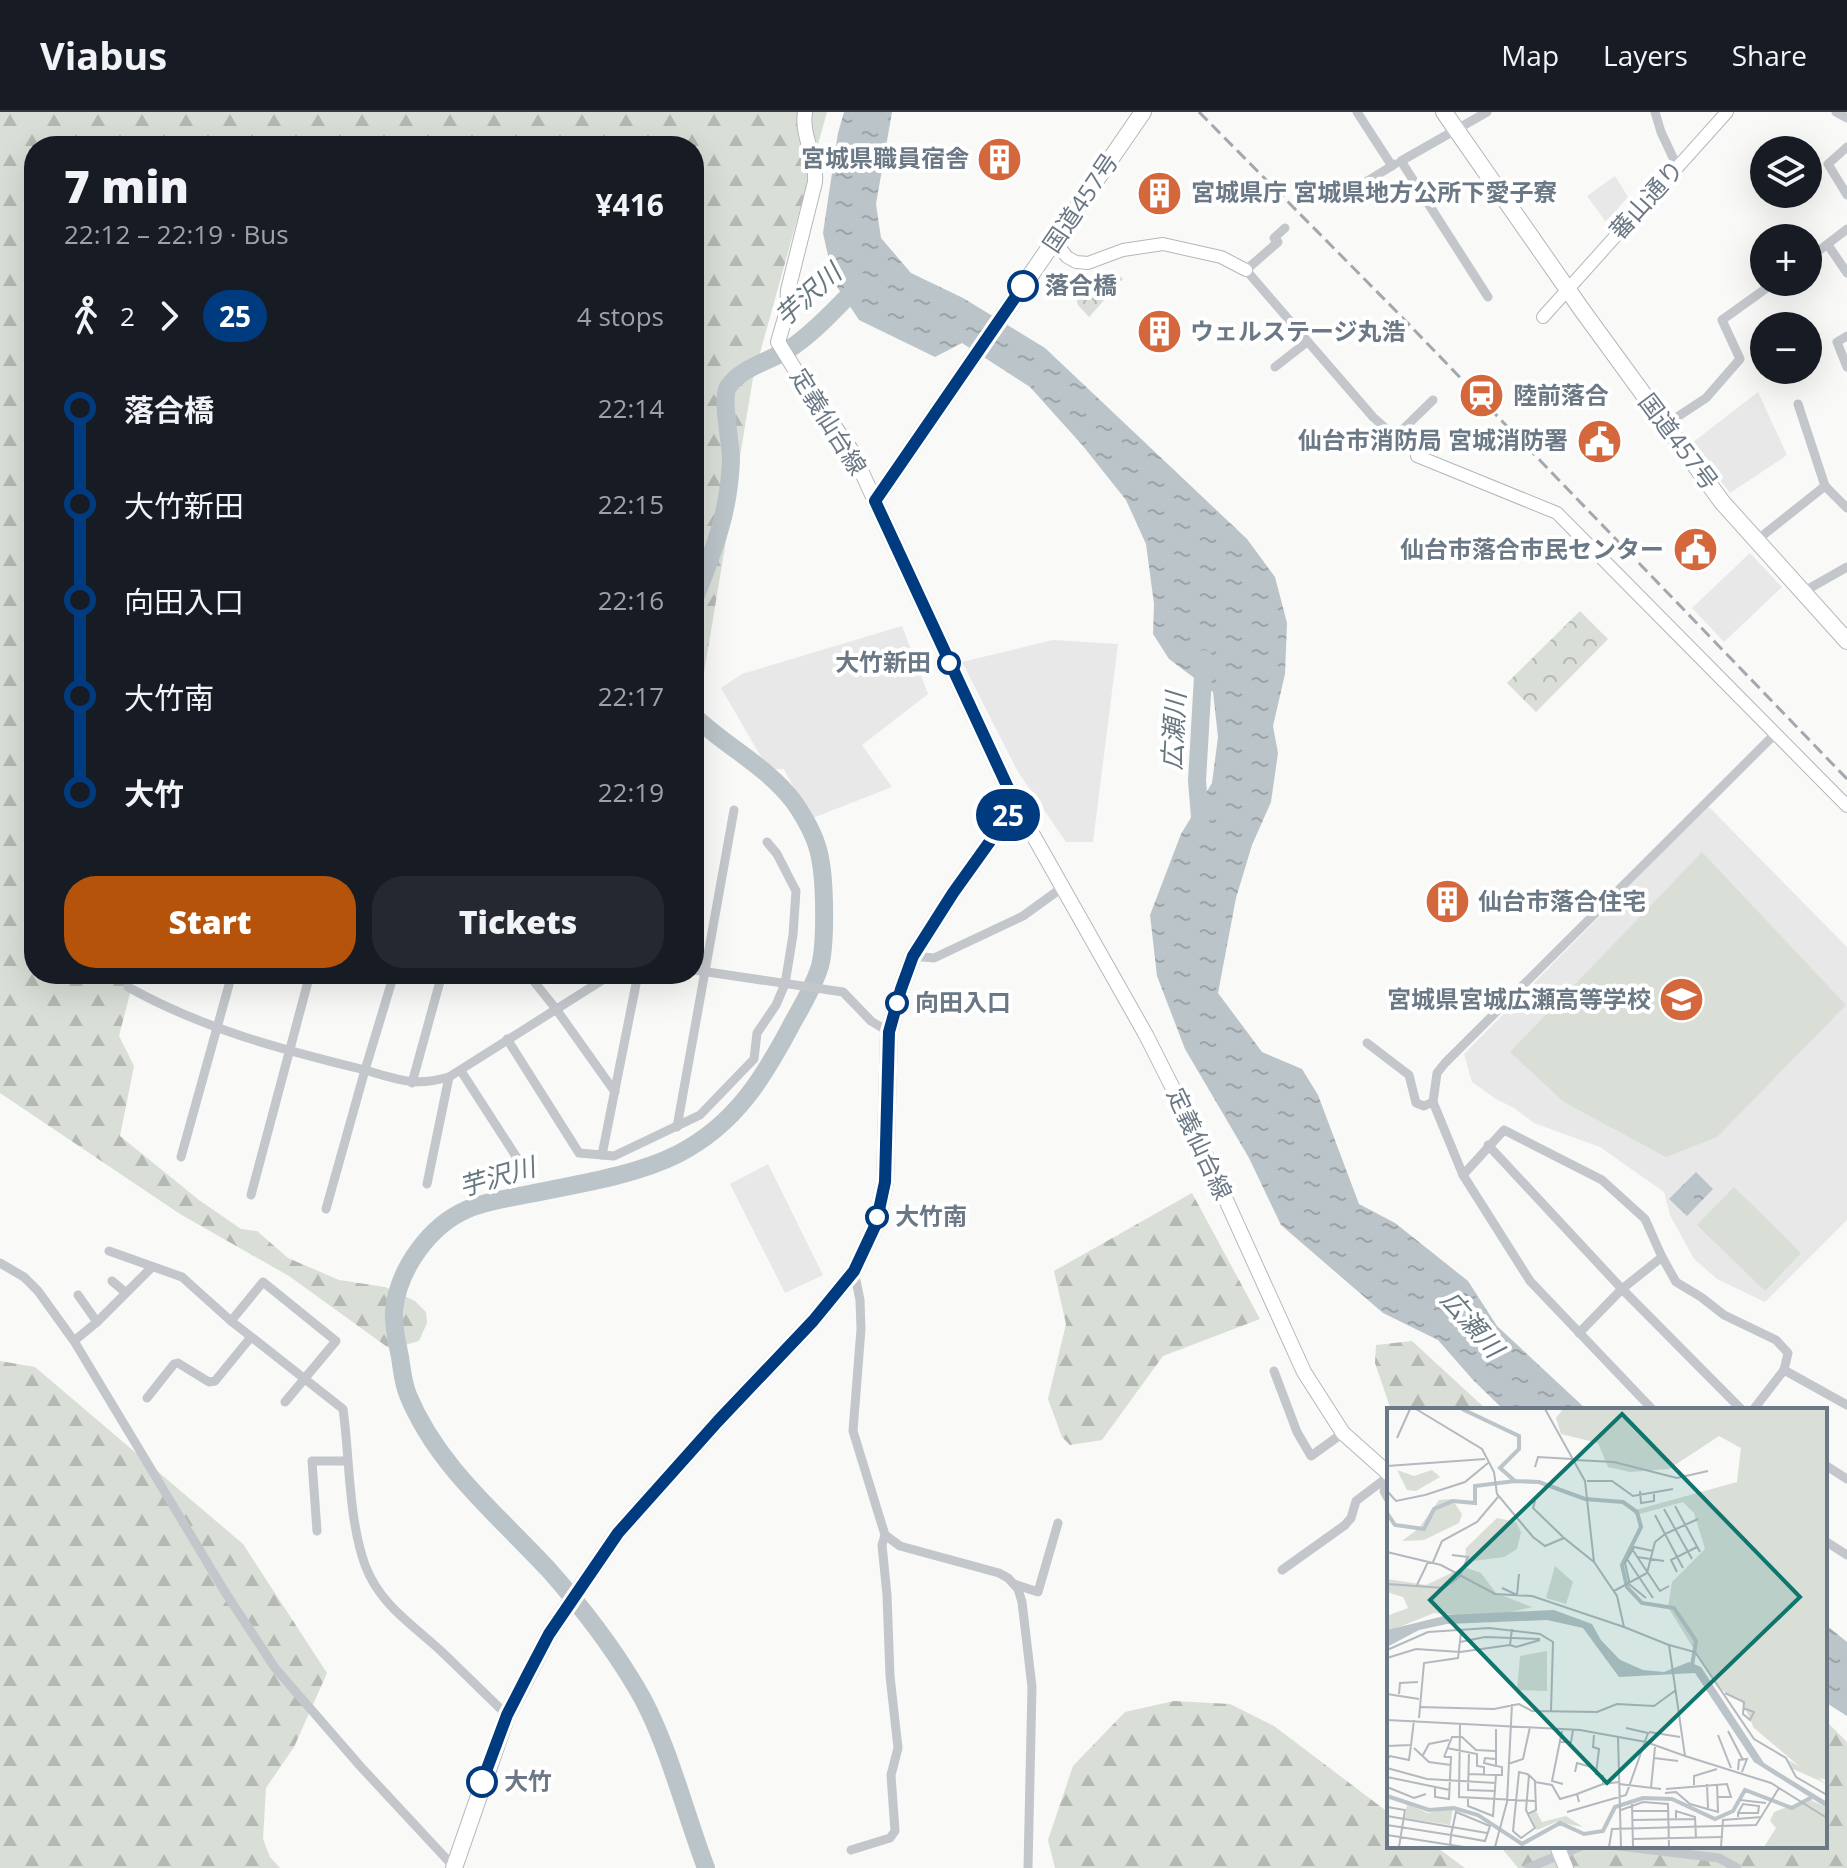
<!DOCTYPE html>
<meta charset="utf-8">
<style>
:root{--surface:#171b24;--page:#242831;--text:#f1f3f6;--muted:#9ea1a6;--line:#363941;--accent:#b45309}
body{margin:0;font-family:"Open Sans","Noto Sans JP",sans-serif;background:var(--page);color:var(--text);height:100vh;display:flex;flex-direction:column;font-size:30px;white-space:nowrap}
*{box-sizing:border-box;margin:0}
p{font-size:26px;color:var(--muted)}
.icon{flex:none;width:44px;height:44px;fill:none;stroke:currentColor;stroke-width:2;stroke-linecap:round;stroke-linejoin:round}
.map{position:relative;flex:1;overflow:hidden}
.side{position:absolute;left:24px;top:24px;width:680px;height:848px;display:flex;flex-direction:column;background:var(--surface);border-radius:32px;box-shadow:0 8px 32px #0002}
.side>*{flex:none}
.badge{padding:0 16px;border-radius:26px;font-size:28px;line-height:52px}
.fabs{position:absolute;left:1750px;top:24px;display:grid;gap:16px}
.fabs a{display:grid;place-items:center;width:72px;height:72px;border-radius:50%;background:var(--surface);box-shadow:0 8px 32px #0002;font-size:40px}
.map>.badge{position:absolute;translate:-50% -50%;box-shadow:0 0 0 4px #fff}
.legs{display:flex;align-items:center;gap:12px;height:88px;padding:0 40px;font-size:26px}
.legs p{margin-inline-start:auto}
.overview{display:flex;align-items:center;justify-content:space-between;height:136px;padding:0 40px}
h1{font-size:44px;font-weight:800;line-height:60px}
.primary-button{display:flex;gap:16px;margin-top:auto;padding:16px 40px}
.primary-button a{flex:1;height:92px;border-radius:32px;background:var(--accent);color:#fff;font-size:32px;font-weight:800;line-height:92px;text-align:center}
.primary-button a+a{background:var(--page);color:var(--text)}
ul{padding:0 40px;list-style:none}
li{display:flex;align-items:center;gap:28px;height:96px;font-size:30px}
li i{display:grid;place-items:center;width:12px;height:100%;margin:0 10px;background:currentColor}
li i::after{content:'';width:20px;height:20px;margin:-10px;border:6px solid;border-radius:50%;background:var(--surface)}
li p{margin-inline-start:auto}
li:first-child i{background:linear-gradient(#0000 50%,currentColor 0)}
li:last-child i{background:linear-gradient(currentColor 50%,#0000 0)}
header{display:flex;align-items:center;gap:48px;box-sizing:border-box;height:112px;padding:0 40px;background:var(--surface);border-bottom:2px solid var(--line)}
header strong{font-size:38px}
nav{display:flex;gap:44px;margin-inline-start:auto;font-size:28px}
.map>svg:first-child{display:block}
</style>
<header>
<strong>Viabus</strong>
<nav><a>Map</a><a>Layers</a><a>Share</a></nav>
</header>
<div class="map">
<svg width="1847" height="1756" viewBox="0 0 1847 1756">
<defs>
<pattern id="forest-firs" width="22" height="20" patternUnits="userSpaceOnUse" patternTransform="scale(2)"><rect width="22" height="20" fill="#d9ded7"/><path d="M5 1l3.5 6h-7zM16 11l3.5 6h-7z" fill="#b4b9b4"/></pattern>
<pattern id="park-crowns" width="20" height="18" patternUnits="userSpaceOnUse" patternTransform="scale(2)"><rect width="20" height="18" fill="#d9ded7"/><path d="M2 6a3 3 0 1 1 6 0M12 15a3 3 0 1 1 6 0" fill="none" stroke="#b4b9b4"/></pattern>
<pattern id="water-ripples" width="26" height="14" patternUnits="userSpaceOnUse" patternTransform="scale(2)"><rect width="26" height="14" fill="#bbc4c8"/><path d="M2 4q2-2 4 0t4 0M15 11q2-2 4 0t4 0" fill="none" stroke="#9ca4a8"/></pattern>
</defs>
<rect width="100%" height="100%" fill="#f9f9f7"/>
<g fill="#e7e8e7">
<path d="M1615,64L1628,85L1606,110L1587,84Z"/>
<path d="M1758,280L1787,343L1730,381L1692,331Z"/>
<path d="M1750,441L1782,475L1724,530L1692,496Z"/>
<path d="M902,514L928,582L862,633L892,675L810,707L784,657H768L721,576L742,562Z"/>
<path d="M1053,528L1118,532L1093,730H1066L1018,660L962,550Z"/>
<path d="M1708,694L1847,835V1108L1765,1190L1717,1167L1694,1147L1670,1103L1664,1080L1600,1035L1534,1011L1514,996L1496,987L1472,970L1464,942Z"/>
<path d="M768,1052L823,1163L785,1181L730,1072Z"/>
</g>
<g fill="#d9ded7">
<path d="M1702,740L1846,893L1717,1025L1666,1045L1564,990L1510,940Z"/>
<path d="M1734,1075L1801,1141L1765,1179L1697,1113Z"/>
</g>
<g fill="url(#forest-firs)">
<path d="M0,0H827L753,266L700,585L694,589V34H34V862H135L119,924L134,954L120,1024L199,1088L241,1117L257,1119L288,1146L339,1168L385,1175L415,1189L426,1200L427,1211L419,1229L390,1237L289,1164L180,1102L0,981Z"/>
<path d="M1192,1081L1260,1207L1163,1244L1102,1328L1070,1333L1062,1325L1048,1287L1066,1212L1054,1159Z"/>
<path d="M1412,1229L1487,1298H1391L1375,1251L1376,1233Z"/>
<path d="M0,1249L35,1255L243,1432L327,1561L294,1635L266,1676L263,1727L270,1745L280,1756H0Z"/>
<path d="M1174,1589L1230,1592L1274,1614L1389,1701V1734H1435L1465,1756H1055L1048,1728L1073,1654L1125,1600Z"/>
<path d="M1825,1608L1847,1630V1756H1518L1500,1734H1825Z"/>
</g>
<g fill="url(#park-crowns)">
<path d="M1115,160L1123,167L1089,205L1078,193L1074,177Z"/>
<path d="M1580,499L1608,527L1536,600L1507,571Z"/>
</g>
<g fill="url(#water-ripples)">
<path d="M844,0H892L876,92L881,126L911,161L963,186L1045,236L1247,427L1275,465L1287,511L1285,562L1273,614L1278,641L1271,690L1252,733L1236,786L1218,881L1262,940L1302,957L1318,983L1359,1092L1395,1111L1468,1169L1497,1214L1587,1298H1504L1473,1268L1438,1228L1383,1201L1281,1113L1249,1046L1185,937L1157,864L1150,803L1181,722L1212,671L1218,625L1213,580L1169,547L1153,522L1154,492L1146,432L1126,388L1083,334L1030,275L962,231L935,245L859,208L834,170L823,121L838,21Z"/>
<path d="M1696,1060L1713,1077L1687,1104L1669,1087Z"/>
<path d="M1825,1512L1847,1530V1604L1825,1590Z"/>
</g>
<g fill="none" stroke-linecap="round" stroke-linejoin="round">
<g stroke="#bbc4c8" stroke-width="18">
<path d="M694,489C713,439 729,403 731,348C731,330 721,287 728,275C743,253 774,249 795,233C819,216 841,191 862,170"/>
<path d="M694,604C725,634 768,655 794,690C805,706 817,727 820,746C825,770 826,831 820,854C814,874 803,892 793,910C764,965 736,1012 678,1042C634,1064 577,1072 529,1082C509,1086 487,1089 468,1097C430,1113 398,1157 394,1199C393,1215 397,1230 400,1245C402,1258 403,1271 408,1283C437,1354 497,1402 548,1457C581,1494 611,1533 636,1575C666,1624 685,1701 706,1756"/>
<path d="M1201,717L1197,669L1204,547"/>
</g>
<defs>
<g id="secondary">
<path d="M1055,129L1067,145L1076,150L1088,151L1123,138L1163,132L1221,145L1246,158"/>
<path d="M1543,205L1727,0"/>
<path d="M1417,344L1557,401L1847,694"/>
</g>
<g id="primary">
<path d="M805,0C801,24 817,45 815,70L788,178L787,199L778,230L802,269L852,339L875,389"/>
<path d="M1016,693L1146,923L1197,1024L1304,1260L1343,1321L1389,1362"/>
<path d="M1557,1734L1566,1756"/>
</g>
<g id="highway">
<path d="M1444,0L1582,198L1722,390L1847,529"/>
<path d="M454,1756L507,1603L549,1522L568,1494L618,1421L718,1309L813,1209L854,1159L876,1112L885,1070L889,920L901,877L913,844L953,781L1016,693L875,389L1143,0"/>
</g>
</defs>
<use href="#secondary" stroke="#b3b8bd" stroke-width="14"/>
<use href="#primary" stroke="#b4b8bc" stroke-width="16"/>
<use href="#highway" stroke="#b4b8bb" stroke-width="18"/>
<g stroke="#c3c6ca" stroke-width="9">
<path d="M1357,0L1392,54"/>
<path d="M1487,0L1401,49L1488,185"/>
<path d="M1655,0L1661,20L1677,54"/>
<path d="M1836,0L1847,6"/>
<path d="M1847,35L1828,52L1847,83"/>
<path d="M1364,71L1395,52"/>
<path d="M1285,116L1274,126L1278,130L1246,158L1373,305L1417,344"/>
<path d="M1828,133L1847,161"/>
<path d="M1808,147L1847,117"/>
<path d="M1847,224L1837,230L1847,255"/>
<path d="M1275,255L1307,230"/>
<path d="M1798,292L1825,374"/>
<path d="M1665,313L1706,286L1740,247L1722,208L1775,170"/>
<path d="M1395,325L1433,288"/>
<path d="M1757,428L1825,374L1847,396"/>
<path d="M1803,480L1847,455"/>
<path d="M913,844L934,846L1023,804L1063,775"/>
<path d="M694,858L843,880L871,909L889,920"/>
<path d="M528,862L556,897L615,980"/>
<path d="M128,875C203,917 283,938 365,958L394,862"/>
<path d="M507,927L579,1041L614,1044L700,1003L754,947L757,921L776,893L785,872L793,823L796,779L777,742L767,730"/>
<path d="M1367,931L1409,963L1416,991L1424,994L1433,990"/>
<path d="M461,959L519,1049"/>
<path d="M412,971L442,862"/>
<path d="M677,1015L734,698"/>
<path d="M1488,1033L1622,1177L1742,1298"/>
<path d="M602,1043L638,862"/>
<path d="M181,1045L232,862"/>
<path d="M1463,1063L1504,1018L1602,1068L1645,1107L1662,1145L1622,1177L1579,1221"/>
<path d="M427,1072L449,965"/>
<path d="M251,1083L310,862"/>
<path d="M326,1097L365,958C400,968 414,975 449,965L612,862"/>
<path d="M109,1139L182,1165L231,1209L343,1297C350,1347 348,1405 365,1453C380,1493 412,1512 441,1539C463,1560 485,1582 507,1603"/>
<path d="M1662,1145L1676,1170L1701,1185L1724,1203L1776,1228L1788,1241L1784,1258L1753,1298"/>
<path d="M0,1151L24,1165L38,1179L74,1229L225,1480L275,1556L361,1655L454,1755"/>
<path d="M854,1159L860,1188L861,1217L853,1319L885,1423L900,1434L999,1461L1008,1466L1018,1477L1022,1490L1032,1575L1028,1756"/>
<path d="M112,1169L125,1180"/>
<path d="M78,1183L97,1210"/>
<path d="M231,1209L263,1170L336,1229L285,1290"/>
<path d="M74,1229L97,1210L152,1155"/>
<path d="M1784,1258L1847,1293"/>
<path d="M1274,1259L1297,1320L1311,1344L1343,1321"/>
<path d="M147,1286L174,1252L178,1251L209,1270L215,1269L251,1225"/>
<path d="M1653,1298L1530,1169L1463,1063L1433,990L1437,961L1445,951L1775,622"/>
<path d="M1825,1353L1847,1367"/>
<path d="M1389,1366L1384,1379L1389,1388"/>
<path d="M317,1419L312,1349H347"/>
<path d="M1825,1429L1847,1443"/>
<path d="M1282,1458L1345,1413L1351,1406L1356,1389L1389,1364"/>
<path d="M1014,1472L1038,1480L1058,1411"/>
<path d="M1619,1734L1719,1746L1737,1756"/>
<path d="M851,1738L890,1726L895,1719L891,1663L898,1636L890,1564L887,1483L882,1433L885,1423"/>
<path d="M1528,1756L1581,1734"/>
</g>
<use href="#secondary" stroke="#fff" stroke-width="12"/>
<use href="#primary" stroke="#fff" stroke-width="14"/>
<use href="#highway" stroke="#fff" stroke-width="16"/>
<path stroke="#a3a8ae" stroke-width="3" stroke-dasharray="12 6" stroke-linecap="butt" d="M1199,0L1395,198L1847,667"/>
</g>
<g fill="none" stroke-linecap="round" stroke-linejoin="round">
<defs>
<path id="line-1" d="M482,1670L507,1603L528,1562L549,1522L618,1421L718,1309L813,1209L854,1159L876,1112L885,1070L889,920L901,877L913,844L953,781L1016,693L875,389L1023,174"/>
</defs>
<use href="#line-1" stroke="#fff" stroke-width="18"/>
<use href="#line-1" stroke="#003b80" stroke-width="12"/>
</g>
<defs>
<symbol id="building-disc" viewBox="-11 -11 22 22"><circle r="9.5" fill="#d4673c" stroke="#fff"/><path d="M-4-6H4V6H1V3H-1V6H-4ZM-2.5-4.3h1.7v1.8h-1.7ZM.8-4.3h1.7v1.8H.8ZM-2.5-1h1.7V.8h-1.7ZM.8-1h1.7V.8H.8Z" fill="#fff"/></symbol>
<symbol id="station-disc" viewBox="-11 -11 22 22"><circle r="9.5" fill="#d4673c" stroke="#fff"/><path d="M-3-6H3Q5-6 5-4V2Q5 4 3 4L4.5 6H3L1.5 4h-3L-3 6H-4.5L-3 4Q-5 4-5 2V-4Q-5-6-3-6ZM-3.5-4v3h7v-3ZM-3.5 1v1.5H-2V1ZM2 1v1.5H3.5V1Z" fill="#fff"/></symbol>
<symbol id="civic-disc" viewBox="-11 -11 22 22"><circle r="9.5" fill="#d4673c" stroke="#fff"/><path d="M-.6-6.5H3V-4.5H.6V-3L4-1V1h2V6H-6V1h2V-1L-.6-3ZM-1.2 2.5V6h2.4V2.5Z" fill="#fff"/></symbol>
<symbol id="school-disc" viewBox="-11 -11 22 22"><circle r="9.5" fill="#d4673c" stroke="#fff"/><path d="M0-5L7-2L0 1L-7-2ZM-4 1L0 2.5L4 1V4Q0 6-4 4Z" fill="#fff"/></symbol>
</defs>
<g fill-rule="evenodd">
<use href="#building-disc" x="974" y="22" width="51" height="51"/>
<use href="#building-disc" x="1134" y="56" width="51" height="51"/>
<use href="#building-disc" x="1134" y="194" width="51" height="51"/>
<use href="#station-disc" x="1456" y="258" width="51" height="51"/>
<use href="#civic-disc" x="1574" y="304" width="51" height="51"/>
<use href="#civic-disc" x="1670" y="412" width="51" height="51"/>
<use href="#building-disc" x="1422" y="764" width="51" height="51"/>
<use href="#school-disc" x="1656" y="862" width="51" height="51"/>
</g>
<g fill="#fff" stroke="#003b80" stroke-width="4">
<circle cx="1023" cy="174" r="14"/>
<circle cx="949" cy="551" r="10"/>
<circle cx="897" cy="891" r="10"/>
<circle cx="877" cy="1105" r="10"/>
<circle cx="482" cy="1670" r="14"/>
</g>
<g text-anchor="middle" stroke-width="8" stroke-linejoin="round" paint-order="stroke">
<g font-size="24" font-weight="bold" fill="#6b7885" stroke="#fff" text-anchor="end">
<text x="969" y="55">宮城県職員宿舎</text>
<text x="1191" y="89" text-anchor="start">宮城県庁 宮城県地方公所下愛子寮</text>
<text x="1190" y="228" text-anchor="start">ウェルステージ丸浩</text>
<text x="1513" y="292" text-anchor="start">陸前落合</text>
<text x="1568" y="337">仙台市消防局 宮城消防署</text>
<text x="1664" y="446">仙台市落合市民センター</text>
<text x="1478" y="798" text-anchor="start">仙台市落合住宅</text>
<text x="1651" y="896">宮城県宮城広瀬高等学校</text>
</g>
<g font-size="24" fill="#6b7885" stroke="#fff">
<text transform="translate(1647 88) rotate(-48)" y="8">蕃山通り</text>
<text transform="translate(1081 91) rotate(-56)" y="8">国道457号</text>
<text transform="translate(828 310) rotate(58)" y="8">定義仙台線</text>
<text transform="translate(1678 330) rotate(53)" y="8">国道457号</text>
<text transform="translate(1199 1032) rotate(65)" y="8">定義仙台線</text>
</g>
<g font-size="24" font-weight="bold" fill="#6b7885" stroke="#fff" text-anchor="start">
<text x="1045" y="182">落合橋</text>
<text x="931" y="559" text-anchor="end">大竹新田</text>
<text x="915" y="899">向田入口</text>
<text x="895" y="1113">大竹南</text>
<text x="504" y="1678">大竹</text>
</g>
<g font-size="26" font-style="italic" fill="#677880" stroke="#fff">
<text transform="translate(808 183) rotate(-42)" y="9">芋沢川</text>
<text transform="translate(1174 619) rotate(-87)" y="9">広瀬川</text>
<text transform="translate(497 1065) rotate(-16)" y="9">芋沢川</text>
<text transform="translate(1472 1212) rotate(49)" y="9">広瀬川</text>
</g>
</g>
<g transform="translate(1387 1296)">
<rect width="440" height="440" fill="#f9f9f7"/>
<path d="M160,243V283L130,282L133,248Z" fill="#d9ded7"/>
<path d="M176,1H440V372L431,370L440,376L406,361L402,352L413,359L367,320L355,294L330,279L281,199L285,174L318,141L307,105L296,94L249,107L245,103L350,74L354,40L332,28L282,61L243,64L221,59L211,35L174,26L169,10ZM10,62L27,68L45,62L53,69L29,83L20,82ZM65,91L75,106L72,115L37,132L15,133L32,120L52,92ZM110,110L129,114L134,124L130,141L117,149L78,154L79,140ZM168,158L186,174L179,196L159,190ZM77,159L94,165L109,185L145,199L100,210L47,205L0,224V208L21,200L16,189L0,184V171L39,177ZM422,391L440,400V439H377L389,420L383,413L387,404Z" fill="#d9ded7"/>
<path d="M20,396L41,405L66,400L63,417L18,410ZM149,403L155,414L179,408L196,419L169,414L150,422L143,406Z" fill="#d9ded7"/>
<path d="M167,202L205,216L222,247L256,262L277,264L302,254L314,259L377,355L440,394V400L367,354L308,265L232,269L196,220L160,212L60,216L32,222L0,239V222L61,207Z" fill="#bbc4c8"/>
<path fill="none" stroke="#bbc4c8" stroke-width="4" d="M75,1L132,28V41L113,60L128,73L152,74L198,91L236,94L250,104L254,119L235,157L240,179L255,195L287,200L309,233L305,258M0,105L8,117L37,121L47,101L66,93L88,95V78L128,73M212,233L233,255M0,388L42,402L67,400L91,407L135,436L173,415L197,426L216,423L228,399L256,390L285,391L328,411L346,403L358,382L405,400L425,389"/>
<path fill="none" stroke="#b3b9bf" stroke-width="2" d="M29,1L95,41L107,64L110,86L146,129L158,138L177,130L207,154M10,30L23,1M188,52L227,54L290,70L321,63M0,58L98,51M148,59L151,49L185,51M200,73H225L246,88L286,81M0,83L9,93L38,87L78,74L101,55M253,83L254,95L267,93V86M148,93L146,100L176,129M288,98L313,144M277,101L305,151M245,141L273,183L282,178M0,144L54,157L108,186L145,188L237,219M250,149L277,153M240,151L266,190M46,154L55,133L90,114L111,89M296,160L278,126L311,111M290,164L284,152L310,139M0,176L57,180L72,169L81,149L65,147M30,177L41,154M115,180L130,187L132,166M227,183L260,165L268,134L278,126L268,107M259,190L243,177L238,155L247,139L266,143M125,221L123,237L129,239L153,232M73,234L98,229L153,231M282,237L308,244L367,331L399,350L409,369L440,387M0,242L41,224L102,220L153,226L166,234L164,303M0,250L29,241L73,244L123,237M338,285L357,294L356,306L363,312L367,304L356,300M0,286L32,291M12,286L13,275L31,274M32,299L107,301L132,296L145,303L210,304L230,296L267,298L289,282M32,310L37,255L71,250L74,225M0,312L193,322L259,334L298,348L282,237L237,219L230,188L207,154L198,73L158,1M73,316L72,389L148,393M175,323L165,373L176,376M341,323L356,352M262,324L293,329M207,327L206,339L212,341L209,366L216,368V376L232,374M331,327L344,360M231,329L234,439M172,334H184L186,322M0,338L24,337L27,312M27,340L42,354L64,357M60,340L90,346V358L97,359V367M82,346L81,382L109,383M36,347L42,336L62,332M298,348L384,375L440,410M57,349L65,329H75L89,342L108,343M267,350L291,353M108,351L98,350L97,355L109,358M0,352L3,348L22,352L24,337M121,356L136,351L143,319M0,360L40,371L109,375M351,362L352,352L360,351L355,364M188,364L190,355L208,360M109,367H115V359L109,358V321M0,369L63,382M148,374L165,377L173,391L190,386L192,394M232,376L274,381M320,376L321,400M307,377V368L330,361M0,379L27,390L39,386M48,380V389L62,391L64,349H57M264,380L268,339M279,381L340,376L344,389H331M278,385L289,384L303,396L331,404L330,376M190,386L216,376M81,391V398L106,408L109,367L82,366M353,392L379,395M245,396L246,439M0,399L18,402L12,439M234,402L256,394L281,396L282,439M245,403H281M180,404L239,387L261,325L239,320M351,405H371L372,398L356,396L351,405V409M141,406L149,402L148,373L142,367L140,366L132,364L126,423L134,430L148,420L139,402L142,367M0,408L100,425M289,410V403L308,409L309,430M245,412L309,411M0,417L64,427L98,433L103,418L69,404L64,427L63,439M0,427L77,439M245,431L336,429M108,439L120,394L125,296M222,439L225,421L369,417L392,380M334,439L336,412L375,409"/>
<path fill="#0f766e" fill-opacity="0.15" stroke="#0f766e" stroke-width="4" d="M235,6L413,189L220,375L43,192Z"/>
<rect width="440" height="440" fill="none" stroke="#6b7885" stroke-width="4"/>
</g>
</svg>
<div class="fabs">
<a><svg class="icon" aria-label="layers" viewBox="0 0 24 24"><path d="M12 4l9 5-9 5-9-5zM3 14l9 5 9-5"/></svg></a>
<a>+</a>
<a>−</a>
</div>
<b class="badge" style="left:1008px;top:703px;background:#003b80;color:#fff">25</b>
<section class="side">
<div class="overview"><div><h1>7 min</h1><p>22:12 – 22:19 · Bus</p></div><b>¥416</b></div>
<div class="legs"><svg class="icon" aria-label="walk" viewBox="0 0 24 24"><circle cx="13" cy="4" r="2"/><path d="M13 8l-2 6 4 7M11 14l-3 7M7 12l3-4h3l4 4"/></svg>2<svg class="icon" aria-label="forward" viewBox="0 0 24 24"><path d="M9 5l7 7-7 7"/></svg><b class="badge" style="background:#003b80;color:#fff">25</b><p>4 stops</p></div>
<ul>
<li><i style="color:#003b80"></i><b>落合橋</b><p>22:14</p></li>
<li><i style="color:#003b80"></i><span>大竹新田</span><p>22:15</p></li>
<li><i style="color:#003b80"></i><span>向田入口</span><p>22:16</p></li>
<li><i style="color:#003b80"></i><span>大竹南</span><p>22:17</p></li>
<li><i style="color:#003b80"></i><b>大竹</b><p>22:19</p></li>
</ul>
<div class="primary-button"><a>Start</a><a>Tickets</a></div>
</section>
</div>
